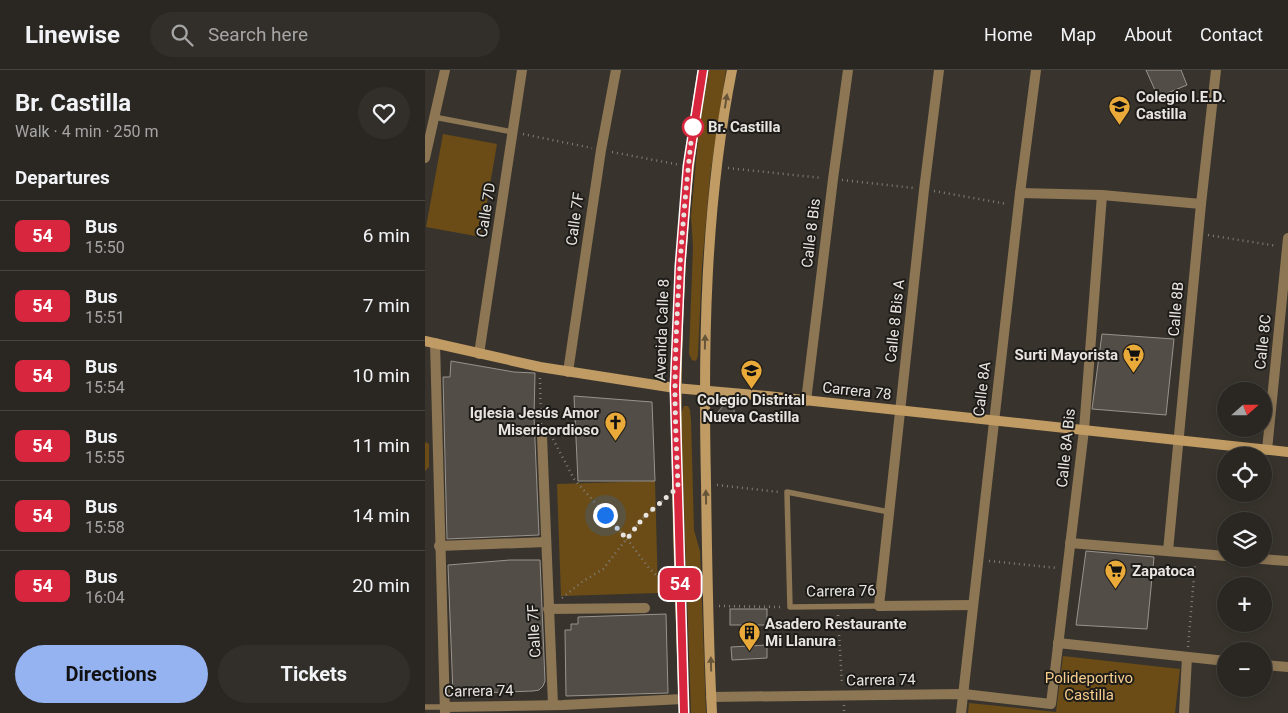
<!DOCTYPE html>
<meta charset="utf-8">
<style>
:root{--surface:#2a2722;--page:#322f2a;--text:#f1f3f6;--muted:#a5a5a5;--line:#464440;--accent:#95b2f1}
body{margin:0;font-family:Roboto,sans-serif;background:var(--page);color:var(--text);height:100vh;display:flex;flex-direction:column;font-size:19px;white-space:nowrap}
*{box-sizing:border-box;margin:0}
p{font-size:16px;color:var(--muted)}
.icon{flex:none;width:28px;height:28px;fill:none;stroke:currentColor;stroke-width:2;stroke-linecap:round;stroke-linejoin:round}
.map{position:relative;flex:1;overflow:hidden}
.sheet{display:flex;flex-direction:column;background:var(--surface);width:425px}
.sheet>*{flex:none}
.badge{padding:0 10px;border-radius:8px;font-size:18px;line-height:32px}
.needle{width:32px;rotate:69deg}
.buttons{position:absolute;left:792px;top:312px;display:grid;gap:10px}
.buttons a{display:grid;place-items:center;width:55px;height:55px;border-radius:50%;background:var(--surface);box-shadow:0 2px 8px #0003,0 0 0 1px var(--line);font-size:25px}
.you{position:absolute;width:25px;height:25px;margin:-12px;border:4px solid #fff;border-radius:50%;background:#1a73e8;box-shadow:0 0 0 8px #1a73e833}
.map>.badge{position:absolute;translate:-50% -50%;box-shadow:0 0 0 2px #fff}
h2{padding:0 15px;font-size:19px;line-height:45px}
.round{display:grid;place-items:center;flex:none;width:52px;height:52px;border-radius:26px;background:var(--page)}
.overview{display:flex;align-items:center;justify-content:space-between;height:85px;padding:0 15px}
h1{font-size:24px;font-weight:700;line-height:38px}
.cta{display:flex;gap:10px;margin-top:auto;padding:10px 15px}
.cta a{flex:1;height:58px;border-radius:30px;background:var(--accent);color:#111;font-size:20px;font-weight:700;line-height:58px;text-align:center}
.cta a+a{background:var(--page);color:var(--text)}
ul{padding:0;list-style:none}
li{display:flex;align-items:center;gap:15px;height:70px;padding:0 15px;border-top:1px solid var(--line)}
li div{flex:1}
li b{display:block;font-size:19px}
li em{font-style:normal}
li .badge{min-width:55px;font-weight:700;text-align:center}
header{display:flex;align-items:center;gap:30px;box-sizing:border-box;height:70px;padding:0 25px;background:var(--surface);border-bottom:1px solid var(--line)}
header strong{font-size:24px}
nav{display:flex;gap:28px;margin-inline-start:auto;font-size:18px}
.search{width:350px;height:45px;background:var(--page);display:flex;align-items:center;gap:12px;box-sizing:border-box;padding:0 18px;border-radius:28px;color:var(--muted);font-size:19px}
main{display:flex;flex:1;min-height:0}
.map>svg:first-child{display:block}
</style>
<header>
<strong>Linewise</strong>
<div class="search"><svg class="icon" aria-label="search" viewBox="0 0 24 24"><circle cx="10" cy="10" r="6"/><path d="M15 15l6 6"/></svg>Search here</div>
<nav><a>Home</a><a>Map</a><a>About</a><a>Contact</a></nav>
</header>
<main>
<section class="sheet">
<div class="overview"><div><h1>Br. Castilla</h1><p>Walk · 4 min · 250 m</p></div><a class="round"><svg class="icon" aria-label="heart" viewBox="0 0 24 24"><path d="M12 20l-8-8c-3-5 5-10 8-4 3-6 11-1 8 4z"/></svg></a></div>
<h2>Departures</h2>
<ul>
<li><span class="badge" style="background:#d7263d;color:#fff">54</span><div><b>Bus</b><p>15:50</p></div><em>6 min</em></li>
<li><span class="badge" style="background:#d7263d;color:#fff">54</span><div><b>Bus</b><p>15:51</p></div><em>7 min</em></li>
<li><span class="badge" style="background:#d7263d;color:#fff">54</span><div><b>Bus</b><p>15:54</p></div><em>10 min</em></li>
<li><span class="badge" style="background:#d7263d;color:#fff">54</span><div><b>Bus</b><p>15:55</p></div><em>11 min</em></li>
<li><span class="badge" style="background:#d7263d;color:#fff">54</span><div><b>Bus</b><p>15:58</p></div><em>14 min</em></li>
<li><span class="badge" style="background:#d7263d;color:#fff">54</span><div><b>Bus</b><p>16:04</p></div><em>20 min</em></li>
</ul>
<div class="cta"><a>Directions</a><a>Tickets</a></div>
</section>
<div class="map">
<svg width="863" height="643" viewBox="0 0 863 643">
<rect width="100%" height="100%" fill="#38342d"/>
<g fill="#6b4c16">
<path d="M284,0H301L285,106L277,196L273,285L272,289L270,291L267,290L264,284L268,177L266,146L274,59Z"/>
<path d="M18,64L72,74L56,167L1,157Z"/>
<path d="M259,336H263L265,340L266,350L269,460L275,481L281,643H266L256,351V344Z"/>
<path d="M0,372L4,374V397L0,401Z"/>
<path d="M230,411L233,523L136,526L132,414Z"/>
<path d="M638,586L755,599L750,643H543L544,633L631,642Z"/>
</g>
<g fill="#524d46" stroke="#99938c">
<path d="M721,0H756L762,15L733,27Z"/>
<path d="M677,264L749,269L741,345L667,339Z"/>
<path d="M26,291L89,302L110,303L109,347L114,465L22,469L18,307H25Z"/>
<path d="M149,326L227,332L230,411H153Z"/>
<path d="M308,334L310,347L291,351L293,342L298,336Z"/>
<path d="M661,481L729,487L722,559L651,555Z"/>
<path d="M85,490H115L120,611L118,616L114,620L108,621L28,624L23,495Z"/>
<rect x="305" y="539" width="37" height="16"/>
<path d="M241,544L243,623L141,626L140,560H146V554H153V547Z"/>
<path d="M342,575V588L307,590L306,577Z"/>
</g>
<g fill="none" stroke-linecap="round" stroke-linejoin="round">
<g stroke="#817e78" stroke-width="2.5" stroke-dasharray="1 4" stroke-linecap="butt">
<path d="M98,64L167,78"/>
<path d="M187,82L255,95"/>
<path d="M303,98L397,108"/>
<path d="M417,110L489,118"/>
<path d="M509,121L582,134"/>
<path d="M783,165L852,176"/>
<path d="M115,308L116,355"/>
<path d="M128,369L149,409L202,469L224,498L243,517"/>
<path d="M292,415L354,422"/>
<path d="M564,491L633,498"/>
<path d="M137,528L157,512L178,499L218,448L242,427"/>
<path d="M294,536L356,537"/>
<path d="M413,545L417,615"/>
<path d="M763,577L770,495"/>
<path d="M419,635V643"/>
</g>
<g stroke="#8d7654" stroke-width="5.5">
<path d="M9,47L88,62"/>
<path d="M454,536L365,537L362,422L464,442"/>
<path d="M0,637H19"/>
</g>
<g stroke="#8d7654" stroke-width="10">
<path d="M514,0L499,120L454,536L548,535"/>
<path d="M0,88L20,0"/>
<path d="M595,123L677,125L776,134"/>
<path d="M10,273L20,643"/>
<path d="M54,284L97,0"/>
<path d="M143,302L176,80L191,0"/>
<path d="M381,331L408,109L423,0"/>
<path d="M117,366L128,635"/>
<path d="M842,380L863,168"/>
<path d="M645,473L801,486"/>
<path d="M14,476L121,472"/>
<path d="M743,481L776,134L791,0"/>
<path d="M836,489L863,491"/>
<path d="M123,539L220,538"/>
<path d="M633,573L801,591"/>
<path d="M839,595L863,597"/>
<path d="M286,627L539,624L626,634L659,360L677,125"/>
<path d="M19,637L138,635L258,629"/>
<path d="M536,643L595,123L611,0"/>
<path d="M759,643L762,587"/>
</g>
<g stroke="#c09b63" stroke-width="10">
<path d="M0,271L115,297L250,318L342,326L863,382"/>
<path d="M259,643C252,429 240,212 278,0"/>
<path d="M287,643C283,566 282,489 281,412C278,274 280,136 307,0"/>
</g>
</g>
<defs><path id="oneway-solid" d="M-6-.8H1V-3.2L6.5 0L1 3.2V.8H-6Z" transform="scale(1.25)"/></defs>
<g fill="#67553a">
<use href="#oneway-solid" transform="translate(301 31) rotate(-81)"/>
<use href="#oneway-solid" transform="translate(280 272) rotate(-89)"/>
<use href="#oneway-solid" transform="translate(281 427) rotate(-91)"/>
<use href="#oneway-solid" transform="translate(286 594) rotate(-91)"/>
</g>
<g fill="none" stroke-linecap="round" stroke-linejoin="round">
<defs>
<path id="line" d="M259,643L250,318L255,196L263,96L278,0"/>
</defs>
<use href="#line" stroke="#fff" stroke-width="11"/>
<use href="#line" stroke="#d7263d" stroke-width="8"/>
<path stroke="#e8e5e1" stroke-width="5" stroke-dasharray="0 9" d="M180,445L202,469L218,448L253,417C252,385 250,352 250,319C251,230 258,141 268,54V57"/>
</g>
<defs>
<symbol id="school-pin" viewBox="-11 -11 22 30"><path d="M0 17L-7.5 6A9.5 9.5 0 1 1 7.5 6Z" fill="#eaaa39" stroke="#1e1c19"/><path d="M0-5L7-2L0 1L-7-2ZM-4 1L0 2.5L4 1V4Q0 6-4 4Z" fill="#111"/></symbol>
<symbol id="supermarket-pin" viewBox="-11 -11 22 30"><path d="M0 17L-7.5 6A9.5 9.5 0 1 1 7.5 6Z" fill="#eaaa39" stroke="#1e1c19"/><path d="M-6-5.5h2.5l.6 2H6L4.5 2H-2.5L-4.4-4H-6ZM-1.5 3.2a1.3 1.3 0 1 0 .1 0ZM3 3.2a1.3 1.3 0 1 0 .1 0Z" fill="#111"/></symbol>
<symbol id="church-pin" viewBox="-11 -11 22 30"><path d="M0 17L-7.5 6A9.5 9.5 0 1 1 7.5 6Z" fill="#eaaa39" stroke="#1e1c19"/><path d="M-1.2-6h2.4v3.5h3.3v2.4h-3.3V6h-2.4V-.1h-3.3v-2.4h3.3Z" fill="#111"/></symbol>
<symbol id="building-pin" viewBox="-11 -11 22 30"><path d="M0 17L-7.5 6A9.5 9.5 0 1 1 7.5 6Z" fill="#eaaa39" stroke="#1e1c19"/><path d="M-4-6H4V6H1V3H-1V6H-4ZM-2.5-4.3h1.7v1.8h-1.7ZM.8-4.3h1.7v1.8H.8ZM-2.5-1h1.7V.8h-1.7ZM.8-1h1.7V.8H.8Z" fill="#111"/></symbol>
</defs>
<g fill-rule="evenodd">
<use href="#school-pin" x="682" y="24" width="25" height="34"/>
<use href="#supermarket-pin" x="696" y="272" width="25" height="34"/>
<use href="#school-pin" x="314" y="288" width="25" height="34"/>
<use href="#church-pin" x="178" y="340" width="25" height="34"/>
<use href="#supermarket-pin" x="678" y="488" width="25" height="34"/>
<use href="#building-pin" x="312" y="550" width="25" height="34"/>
</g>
<circle fill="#fff" stroke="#d7263d" stroke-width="2.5" cx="268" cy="57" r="10"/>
<g text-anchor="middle" stroke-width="4" stroke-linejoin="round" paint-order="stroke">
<g font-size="15" font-weight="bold" fill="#e8e5e1" stroke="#1e1c19" text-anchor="start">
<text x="711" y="32">Colegio I.E.D.<tspan x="711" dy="17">Castilla</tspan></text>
<text x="693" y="290" text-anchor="end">Surti Mayorista</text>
<text x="326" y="335" text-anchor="middle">Colegio Distrital<tspan x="326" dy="17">Nueva Castilla</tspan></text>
<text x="174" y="348" text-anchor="end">Iglesia Jesús Amor<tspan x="174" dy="17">Misericordioso</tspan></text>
<text x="707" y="506">Zapatoca</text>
<text x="340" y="559">Asadero Restaurante<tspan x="340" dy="17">Mi Llanura</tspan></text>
</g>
<g font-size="15" font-weight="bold" fill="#e8e5e1" stroke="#1e1c19" text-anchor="start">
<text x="283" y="62">Br. Castilla</text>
</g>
<g font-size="15" fill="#e8e5e1" stroke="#1e1c19">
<text transform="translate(61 140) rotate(-81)" y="5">Calle 7D</text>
<text transform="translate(150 149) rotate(-82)" y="5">Calle 7F</text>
<text transform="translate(386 163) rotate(-83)" y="5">Calle 8 Bis</text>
<text transform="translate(751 239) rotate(-85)" y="5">Calle 8B</text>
<text transform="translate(470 251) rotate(-84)" y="5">Calle 8 Bis A</text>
<text transform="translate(237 260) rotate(-88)" y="5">Avenida Calle 8</text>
<text transform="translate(838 272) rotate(-84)" y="5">Calle 8C</text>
<text transform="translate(557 319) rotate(-83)" y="5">Calle 8A</text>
<text transform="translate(432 321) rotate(6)" y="5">Carrera 78</text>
<text transform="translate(641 378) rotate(-84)" y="5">Calle 8A Bis</text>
<text transform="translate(416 521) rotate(-1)" y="5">Carrera 76</text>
<text transform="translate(109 561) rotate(-93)" y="5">Calle 7F</text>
<text transform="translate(456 610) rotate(-1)" y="5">Carrera 74</text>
<text transform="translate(54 621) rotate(-1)" y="5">Carrera 74</text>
</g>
<g font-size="15" fill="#f6cc8c" stroke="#1e1c19">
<text x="664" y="613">Polideportivo<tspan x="664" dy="17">Castilla</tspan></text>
</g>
</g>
</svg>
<div class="buttons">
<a><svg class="needle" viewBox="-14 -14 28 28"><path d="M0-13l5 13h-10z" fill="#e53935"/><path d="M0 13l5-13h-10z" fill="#a5a5a5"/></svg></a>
<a><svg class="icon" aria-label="locate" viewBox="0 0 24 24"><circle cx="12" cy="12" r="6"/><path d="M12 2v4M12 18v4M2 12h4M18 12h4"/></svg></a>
<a><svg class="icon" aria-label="layers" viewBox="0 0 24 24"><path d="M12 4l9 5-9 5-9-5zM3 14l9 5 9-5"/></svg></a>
<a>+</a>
<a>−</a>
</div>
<div class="you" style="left:180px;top:445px"></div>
<b class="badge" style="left:255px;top:514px;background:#d7263d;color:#fff">54</b>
</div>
</main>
